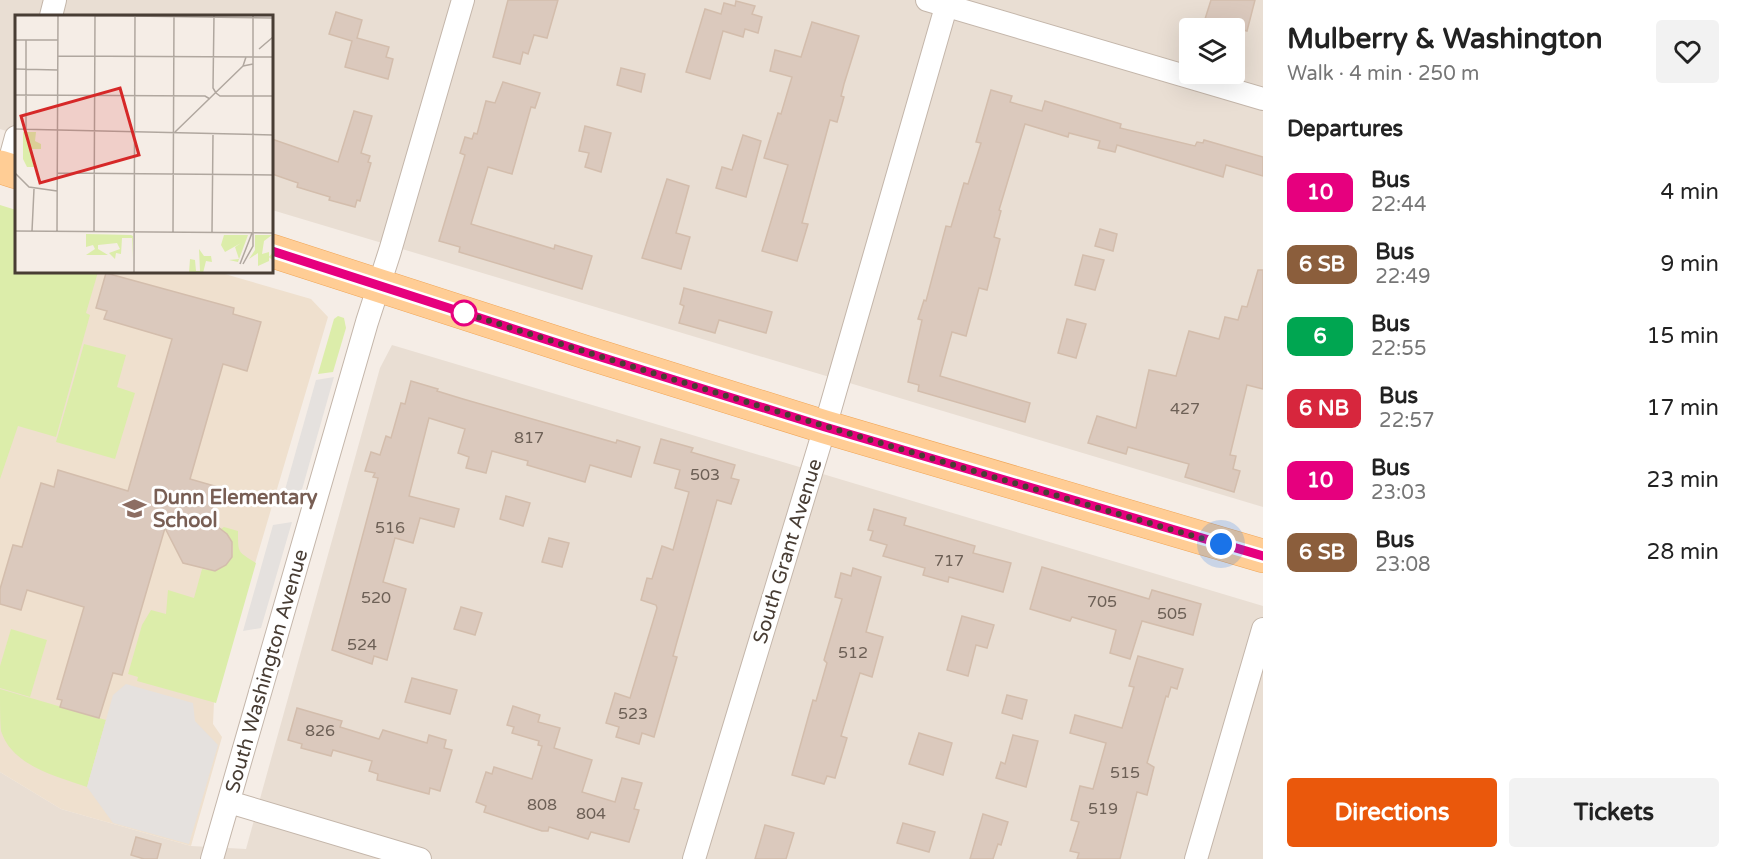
<!DOCTYPE html>
<meta charset="utf-8">
<style>
:root{--surface:#fff;--page:#f2f2f2;--text:#222;--muted:#767676;--accent:#ea580c}
body{margin:0;font-family:"Varela Round",sans-serif;background:var(--page);color:var(--text);height:100vh;display:flex;flex-direction:column;font-size:22px;white-space:nowrap}
*{box-sizing:border-box;margin:0}
p{font-size:20px;color:var(--muted)}
.icon{flex:none;width:33px;height:33px;fill:none;stroke:currentColor;stroke-width:2;stroke-linecap:round;stroke-linejoin:round}
.map{position:relative;flex:1;overflow:hidden}
.sheet{display:flex;flex-direction:column;background:var(--surface);width:480px}
.sheet>*{flex:none}
.badge{padding:0 12px;border-radius:9px;font-size:21px;line-height:39px}
.controls{position:absolute;left:1179px;top:18px;display:grid;gap:12px}
.controls a{display:grid;place-items:center;width:66px;height:66px;border-radius:6px;background:var(--surface);box-shadow:0 6px 24px #0002;font-size:30px}
.you{position:absolute;width:30px;height:30px;margin:-15px;border:4px solid #fff;border-radius:50%;background:#1a73e8;box-shadow:0 0 0 9px #1a73e833}
.map>.badge{position:absolute;translate:-50% -50%;box-shadow:0 0 0 3px #fff}
h2{padding:0 24px;font-size:22px;line-height:54px}
.round{display:grid;place-items:center;flex:none;width:63px;height:63px;border-radius:6px;background:var(--page)}
.summary{display:flex;align-items:center;justify-content:space-between;height:102px;padding:0 24px}
h1{font-size:28px;font-weight:800;line-height:45px}
.button{display:flex;gap:12px;margin-top:auto;padding:12px 24px}
.button a{flex:1;height:69px;border-radius:6px;background:var(--accent);color:#fff;font-size:24px;font-weight:800;line-height:69px;text-align:center}
.button a+a{background:var(--page);color:var(--text)}
ul{padding:0;list-style:none}
li{display:flex;align-items:center;gap:18px;height:72px;padding:0 24px}
li div{flex:1}
li b{display:block;font-size:22px}
li em{font-style:normal}
li .badge{min-width:66px;font-weight:700;text-align:center}
main{display:flex;flex:1;min-height:0}
.map>svg:first-child{display:block}
</style>
<main>
<div class="map">
<svg width="1263" height="859" viewBox="0 0 1263 859">
<rect width="100%" height="100%" fill="#f5ede6"/>
<g fill="#e9ded3" fill-rule="evenodd">
<path d="M0,0H1263V507L272,210V16H16V134L0,129ZM1190,28H1234V74H1190Z"/>
<path d="M392,345L1263,606V859H0V772L61,809L191,846L246,849L380,368Z"/>
</g>
<path fill="#efe0ce" d="M0,207L16,272H218L311,299L328,317L214,702L213,724L222,737L191,846L61,809L0,772Z"/>
<g fill="#dcedaa">
<path d="M0,205L16,210V272H98L86,313L90,315L56,437L18,426L0,479Z"/>
<path d="M338,316L344,318L346,328L333,372L318,374L334,319Z"/>
<path d="M84,344L126,355L117,387L135,393L115,459L56,442Z"/>
<path d="M224,527L238,531C238,555 238,551 256,563L216,703L137,681L138,677L128,674L142,625L151,610L166,614L168,590L194,598L202,569C230,576 245,547 221,529Z"/>
<path d="M11,629L47,640L30,697L0,688V666Z"/>
<path d="M0,689L106,720L87,787C56,776 12,766 1,731C0,719 0,702 0,689Z"/>
</g>
<g fill="#e5e1de">
<path d="M334,377L299,500L281,504L316,380Z"/>
<path d="M292,522L261,628L243,631L273,525Z"/>
<path d="M126,684L193,703L195,721L218,745L189,844L113,823L87,787L113,695Z"/>
</g>
<g fill="#dbc9bd" stroke="#d3bdac" stroke-width="1.5">
<path d="M508,0H558L547,38L534,35L528,54L523,52L520,64L493,57Z"/>
<path d="M1211,0H1255L1247,31L1236,28L1235,30L1205,19Z"/>
<path d="M736,1L755,6L752,14L762,17L758,33L745,29L743,37L723,31L710,79L686,72L705,9L721,14L724,3L735,6Z"/>
<path d="M336,12L362,20L357,38L389,47L386,57L393,59L388,79L345,67L352,41L329,34Z"/>
<path d="M812,22L859,36L844,84L841,96L844,97L837,122L830,120L802,223L808,224L797,261L762,251L788,165L764,158L778,113L781,114L792,77L770,71L775,50L801,57Z"/>
<path d="M621,68L645,74L641,92L617,85Z"/>
<path d="M503,82L540,93L535,108L531,107L512,174L488,167L471,224L554,249L555,245L592,256L582,289L459,252L460,247L439,241L465,155L460,153L465,137L472,139L474,133L477,134L486,101L495,103Z"/>
<path d="M991,90L1012,96L1010,102L1042,111L1045,101L1121,124L1120,128L1195,146L1197,142L1203,143L1204,140L1263,157V176L1226,165L1223,177L1117,145L1115,152L1098,148L1100,141L1069,133L1068,137L1025,124L999,210L1001,211L994,237L1000,239L987,290L979,288L966,336L952,332L940,376L1030,403L1025,422L918,391L919,385L908,382L922,320L918,319L924,300L926,301L946,226L951,227L964,183L968,184L981,143L976,142Z"/>
<path d="M354,111L372,116L361,153L370,156L368,162L371,163L360,201L357,200L355,207L329,200L330,197L297,187L298,183L272,174V139L338,162Z"/>
<path d="M585,126L611,133L601,172L585,167L589,153L579,151Z"/>
<path d="M743,135L761,141L746,197L716,188L722,167L732,170Z"/>
<path d="M667,179L689,186L676,233L690,237L681,269L642,258Z"/>
<path d="M1100,229L1117,234L1113,251L1095,246Z"/>
<path d="M1083,255L1104,260L1095,290L1075,285Z"/>
<path d="M1258,270H1263V389L1247,385L1230,455L1236,456L1233,469L1240,471L1234,492L1185,477L1189,464L1128,447L1126,454L1088,443L1097,416L1136,428L1149,370L1176,376L1189,331L1219,339L1225,317L1238,320L1242,306L1247,307Z"/>
<path d="M106,273L234,308L233,314L261,322L247,371L223,364L190,479L218,487L211,513L216,515L214,524L227,534L232,542V557L226,565L215,571L183,563L165,528L122,675L113,673L99,718L60,707L62,700L57,699L84,607L27,590L21,610L0,604V589L13,545L22,547L41,483L54,487L58,470L128,491L172,339L104,319L107,311L96,308Z"/>
<path d="M684,288L772,312L766,333L719,320L715,333L679,323L684,306L680,304Z"/>
<path d="M1067,319L1086,324L1076,358L1058,353Z"/>
<path d="M411,381L438,389L437,391L463,399L616,443L617,440L640,447L631,477L590,465L585,482L527,465L528,461L492,451L486,473L466,468L469,457L458,453L465,429L429,418L409,496L459,509L454,527L420,518L413,543L395,538L383,582L406,589L387,660L374,656L372,664L332,650L378,478L373,477L375,473L365,471L371,452L380,455L386,436L391,438L401,403L405,404Z"/>
<path d="M661,439L693,448L691,452L735,465L731,478L739,480L731,504L717,500L676,645L673,656L677,657L654,737L642,733L639,744L616,737L619,727L606,723L615,693L630,698L657,608L656,605L641,600L647,578L652,579L662,546L673,550L689,492L675,488L680,470L654,463Z"/>
<path d="M506,496L530,503L523,526L500,519Z"/>
<path d="M874,509L906,518L904,525L975,546L973,553L1011,563L1003,592L949,577L948,582L923,575L925,568L883,556L887,545L870,540L873,531L868,530Z"/>
<path d="M549,538L569,543L562,567L542,562Z"/>
<path d="M1042,567L1149,599L1152,590L1201,604L1193,635L1142,621L1130,659L1110,653L1116,630L1072,617L1070,621L1030,609Z"/>
<path d="M853,568L881,577L866,632L883,637L872,677L860,673L841,736L847,738L835,778L827,776L824,784L792,775L813,700L816,701L827,663L824,660L842,599L835,597L841,573L851,576Z"/>
<path d="M461,607L482,613L475,635L454,629Z"/>
<path d="M962,616L994,625L987,648L976,645L968,676L947,670Z"/>
<path d="M1138,656L1183,669L1177,689L1171,687L1168,697L1166,696L1147,763L1154,767L1147,795L1137,792L1120,859H1077L1079,853L1070,851L1079,822L1071,820L1080,786L1093,789L1106,743L1070,733L1075,715L1122,728L1134,687L1129,686Z"/>
<path d="M412,678L457,690L450,714L405,702Z"/>
<path d="M1007,695L1027,700L1022,719L1002,713Z"/>
<path d="M513,706L540,715L538,722L560,728L554,748L592,760L582,792L615,802L622,778L642,783L634,809L639,810L629,842L591,832L588,839L549,827L548,831H542L484,812L486,806L476,802L486,772L492,774L494,767L532,779L542,746L538,745L539,741L512,733L514,727L507,725Z"/>
<path d="M297,708L342,721L340,727L379,739L383,730L427,743L429,735L446,740L444,748L452,750L440,791L430,788L429,794L377,780L378,774L369,771L372,761L333,750L331,756L301,748L302,744L288,740Z"/>
<path d="M919,733L952,743L943,775L909,764Z"/>
<path d="M1013,735L1038,741L1026,787L996,778L1001,762L1005,764Z"/>
<path d="M983,814L1008,822L1001,845L998,844L993,859H970Z"/>
<path d="M903,823L935,832L929,852L897,843Z"/>
<path d="M765,825L794,833L786,859H755Z"/>
<path d="M136,837L161,844L157,859H144L131,855Z"/>
</g>
<g fill="none" stroke-linecap="round" stroke-linejoin="round">
<defs>
<g id="street">
<path d="M927,0L1263,99"/>
<path d="M51,16L55,0"/>
<path d="M7,170L16,137"/>
<path d="M229,802L420,859"/>
<path d="M212,859L367,322L390,251L463,0"/>
<path d="M694,859L825,427L948,0"/>
<path d="M1196,859L1263,629"/>
</g>
<g id="primary">
<path d="M0,167L16,172"/>
<path d="M272,251L588,353L825,427L1263,556"/>
</g>
</defs>
<use href="#street" stroke="#c4b6aa" stroke-width="24"/>
<use href="#primary" stroke="#f0a658" stroke-width="34"/>
<use href="#street" stroke="#fff" stroke-width="22"/>
<use href="#primary" stroke="#ffcd95" stroke-width="33"/>
</g>
<g fill="none" stroke-linecap="round" stroke-linejoin="round">
<defs>
<path id="line" d="M272,251L588,353L825,427L1263,556"/>
</defs>
<use href="#line" stroke="#fff" stroke-width="14"/>
<use href="#line" stroke="#e6007e" stroke-width="9"/>
<path stroke="#483d34" stroke-width="6" stroke-dasharray="0 10.8" d="M464,313L456,310C710,393 965,469 1221,544"/>
</g>
<defs>
<symbol id="school-bare" viewBox="-9 -9 18 18"><path d="M0-5L7-2L0 1L-7-2ZM-4 1L0 2.5L4 1V4Q0 6-4 4Z" fill="#8d6e63" stroke="#fff" stroke-width="2.5" paint-order="stroke"/></symbol>
</defs>
<g fill-rule="evenodd">
<use href="#school-bare" x="118" y="492" width="33" height="33"/>
</g>
<circle fill="#fff" stroke="#e6007e" stroke-width="3" cx="464" cy="313" r="12"/>
<g text-anchor="middle" stroke-width="6" stroke-linejoin="round" paint-order="stroke">
<g font-size="16" fill="#6d6056">
<text x="1185" y="414">427</text>
<text x="529" y="443">817</text>
<text x="705" y="480">503</text>
<text x="390" y="533">516</text>
<text x="949" y="566">717</text>
<text x="376" y="603">520</text>
<text x="1102" y="607">705</text>
<text x="1172" y="619">505</text>
<text x="362" y="650">524</text>
<text x="853" y="658">512</text>
<text x="633" y="719">523</text>
<text x="320" y="736">826</text>
<text x="1125" y="778">515</text>
<text x="542" y="810">808</text>
<text x="1103" y="814">519</text>
<text x="591" y="819">804</text>
</g>
<g font-size="20" font-weight="bold" fill="#785e54" stroke="#fff" text-anchor="start">
<text x="153" y="504">Dunn Elementary<tspan x="153" dy="23">School</tspan></text>
</g>
<g font-size="20" fill="#483d34" stroke="#fff">
<text transform="translate(787 551) rotate(-73)" y="7">South Grant Avenue</text>
<text transform="translate(266 671) rotate(-74)" y="7">South Washington Avenue</text>
</g>
</g>
<g transform="translate(15 15)">
<rect width="258" height="258" fill="#f5ede6"/>
<path d="M8,117H21L20,126L26,129V134H17L19,152H12L8,144ZM71,219L116,220L118,221L117,243V223H107L106,239L101,238L100,244L94,238L105,234L102,228L83,230V234L93,240H71L80,234L78,230L71,232ZM209,220H233L223,247L214,245L224,244L220,232L226,228L210,237L206,230ZM240,220H257L249,226L247,239L254,237V242L258,237V246L254,242V246L243,251V238L234,244L240,235ZM184,234L189,241H196L197,247L191,246L188,258H174L175,244L180,245L181,256H185Z" fill="#dcedaa"/>
<path fill="none" stroke="#b0a79f" stroke-width="1.5" d="M45,0L258,3M199,1L198,73L201,78M0,25H43M244,34L258,22M43,41L258,42M231,42L228,51L238,49M0,54L43,55M201,78L205,81H258M0,80L190,81L195,84M0,114L258,120M11,114V25M160,117L228,51M0,158L14,172L42,176M42,158L258,160M0,216L258,218M17,216L19,174M42,216L43,0M79,217L80,0M158,217L159,0M197,217L198,120M225,249L237,218M228,249L238,231V0M119,258L120,0"/>
<path fill="#d62828" fill-opacity="0.15" stroke="#d62828" stroke-width="3" d="M105,73L124,140L25,168L6,101Z"/>
<rect width="258" height="258" fill="none" stroke="#483d34" stroke-width="3"/>
</g>
</svg>
<div class="controls">
<a><svg class="icon" aria-label="layers" viewBox="0 0 24 24"><path d="M12 4l9 5-9 5-9-5zM3 14l9 5 9-5"/></svg></a>
</div>
<div class="you" style="left:1221px;top:544px"></div>
</div>
<section class="sheet">
<div class="summary"><div><h1>Mulberry &amp; Washington</h1><p>Walk · 4 min · 250 m</p></div><a class="round"><svg class="icon" aria-label="heart" viewBox="0 0 24 24"><path d="M12 20l-8-8c-3-5 5-10 8-4 3-6 11-1 8 4z"/></svg></a></div>
<h2>Departures</h2>
<ul>
<li><span class="badge" style="background:#e6007e;color:#fff">10</span><div><b>Bus</b><p>22:44</p></div><em>4 min</em></li>
<li><span class="badge" style="background:#8b5e3c;color:#fff">6 SB</span><div><b>Bus</b><p>22:49</p></div><em>9 min</em></li>
<li><span class="badge" style="background:#00a651;color:#fff">6</span><div><b>Bus</b><p>22:55</p></div><em>15 min</em></li>
<li><span class="badge" style="background:#d7263d;color:#fff">6 NB</span><div><b>Bus</b><p>22:57</p></div><em>17 min</em></li>
<li><span class="badge" style="background:#e6007e;color:#fff">10</span><div><b>Bus</b><p>23:03</p></div><em>23 min</em></li>
<li><span class="badge" style="background:#8b5e3c;color:#fff">6 SB</span><div><b>Bus</b><p>23:08</p></div><em>28 min</em></li>
</ul>
<div class="button"><a>Directions</a><a>Tickets</a></div>
</section>
</main>
